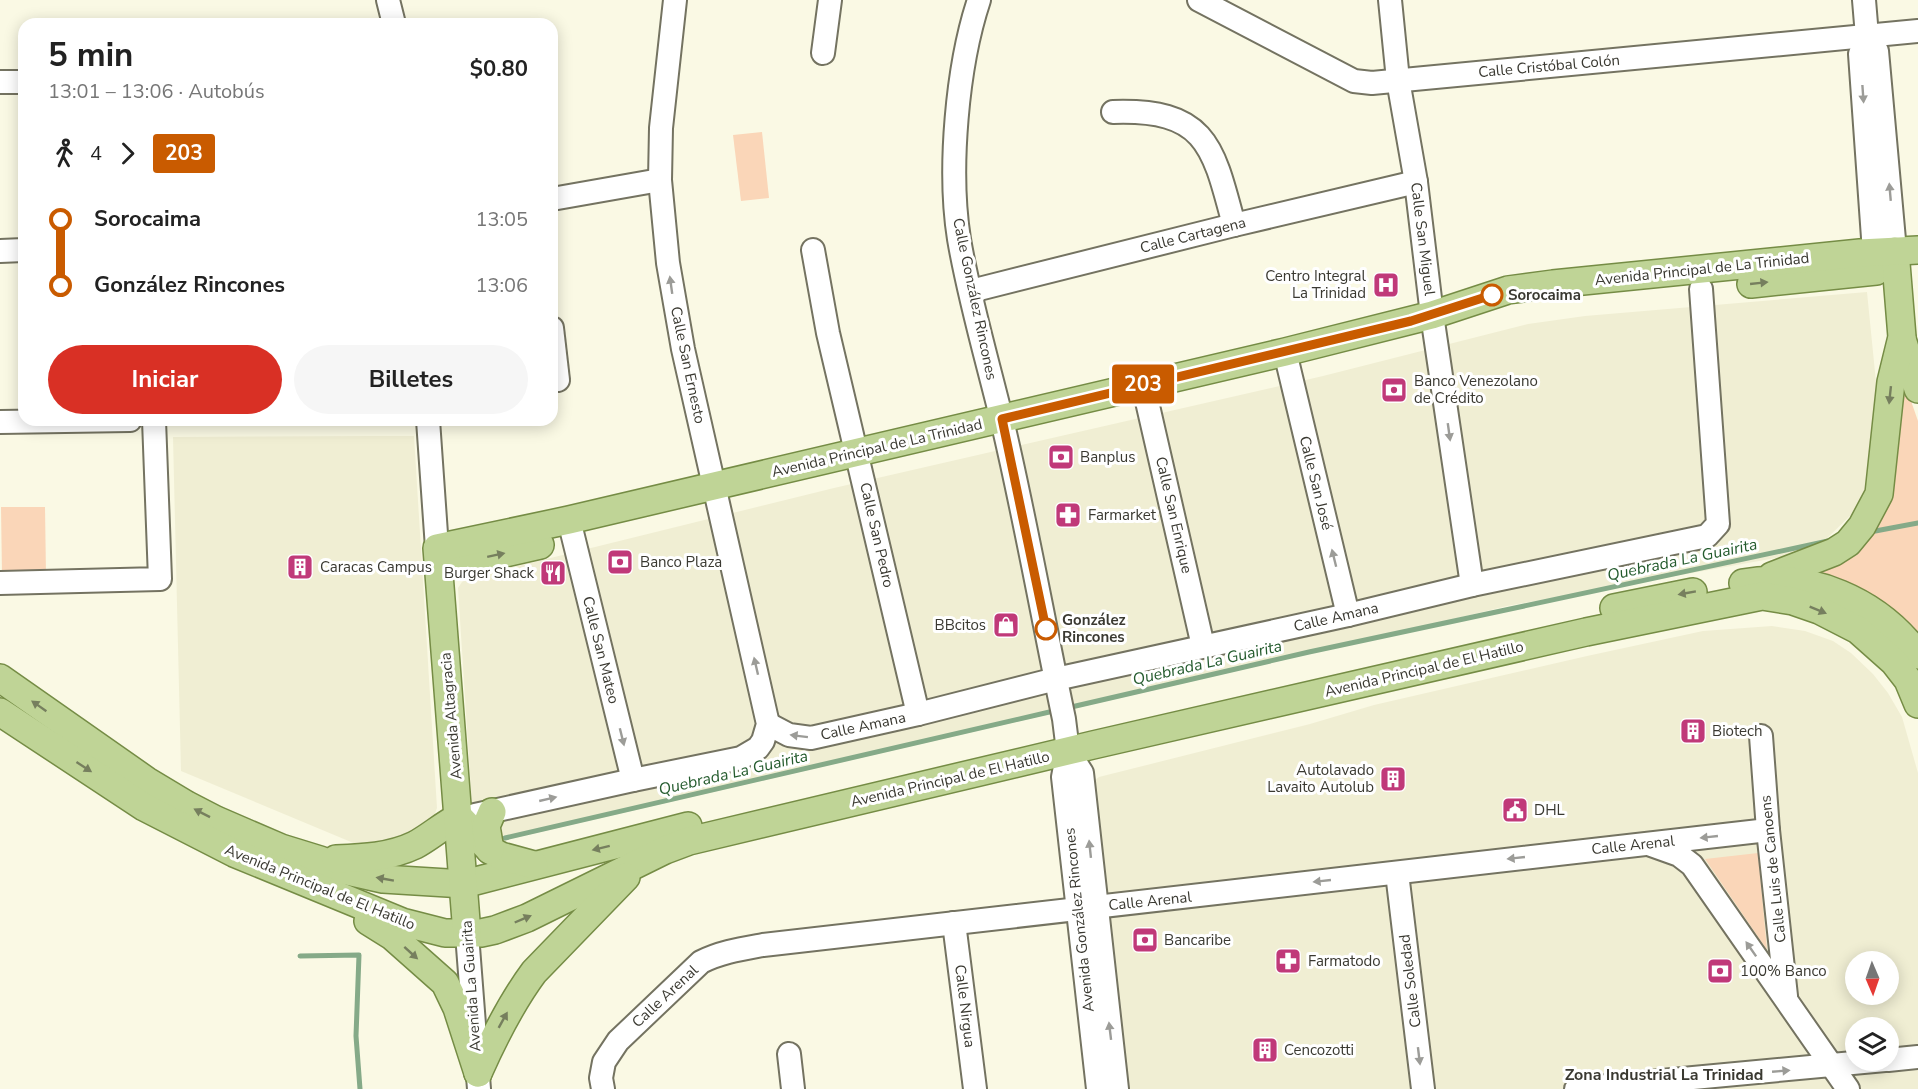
<!DOCTYPE html>
<html lang="es">
<meta charset="utf-8">
<style>
:root{--surface:#fff;--page:#f6f6f6;--text:#222;--muted:#767676;--accent:#d93025}
body{margin:0;font-family:"Nunito Sans",sans-serif;background:var(--page);color:var(--text);height:100vh;display:flex;flex-direction:column;font-size:22px;white-space:nowrap}
*{box-sizing:border-box;margin:0}
p{font-size:20px;color:var(--muted)}
.icon{flex:none;width:33px;height:33px;fill:none;stroke:currentColor;stroke-width:2;stroke-linecap:round;stroke-linejoin:round}
.map{position:relative;flex:1;overflow:hidden}
.details{position:absolute;left:18px;top:18px;width:540px;height:408px;display:flex;flex-direction:column;background:var(--surface);border-radius:18px;box-shadow:0 3px 15px #0003}
.details>*{flex:none}
.badge{padding:0 12px;border-radius:4px;font-size:21px;line-height:39px}
.needle{width:39px;rotate:178deg}
.fabs{position:absolute;left:1845px;top:951px;display:grid;gap:12px}
.fabs a{display:grid;place-items:center;width:54px;height:54px;border-radius:50%;background:var(--surface);box-shadow:0 3px 15px #0003;font-size:30px}
.map>.badge{position:absolute;translate:-50% -50%;box-shadow:0 0 0 3px #fff}
.legs{display:flex;align-items:center;gap:9px;height:66px;padding:0 30px;font-size:20px}
.legs p{margin-inline-start:auto}
.headline{display:flex;align-items:center;justify-content:space-between;height:102px;padding:0 30px}
h1{font-size:33px;font-weight:700;line-height:45px}
.cta{display:flex;gap:12px;margin-top:auto;padding:12px 30px}
.cta a{flex:1;height:69px;border-radius:36px;background:var(--accent);color:#fff;font-size:24px;font-weight:700;line-height:69px;text-align:center}
.cta a+a{background:var(--page);color:var(--text)}
ul{padding:0 30px;list-style:none}
li{display:flex;align-items:center;gap:21px;height:66px;font-size:22px}
li i{display:grid;place-items:center;width:9px;height:100%;margin:0 8px;background:currentColor}
li i::after{content:'';width:15px;height:15px;margin:-8px;border:4px solid;border-radius:50%;background:var(--surface)}
li p{margin-inline-start:auto}
li:first-child i{background:linear-gradient(#0000 50%,currentColor 0)}
li:last-child i{background:linear-gradient(currentColor 50%,#0000 0)}
.map>svg:first-child{display:block}
</style>
<div class="map">
<svg width="1918" height="1089" viewBox="0 0 1918 1089">
<rect width="100%" height="100%" fill="#faf9e4"/>
<g fill="#f0eed3" fill-rule="evenodd">
<path d="M1867,292L1877,392L1866,491L1852,514L1821,544L1792,555L1507,606L1305,655L489,844L474,838L458,588L462,582L469,578L834,488L1323,376L1528,324L1585,316Z"/>
<path d="M376,436H414L437,808L431,824L403,842L363,847L181,771L173,437Z"/>
<path d="M1772,626L1805,631L1833,641L1851,653L1873,674L1888,693L1902,717L1918,773V1089H1125L1094,781L1099,777L1310,724L1374,705L1587,656L1703,631ZM1856,962H1888V994H1856ZM1856,1028H1888V1060H1856Z"/>
</g>
<g fill="#fad6b8">
<path d="M762,132L769,198L741,201L733,135Z"/>
<path d="M1903,378L1918,421V634L1911,626L1869,593L1811,574L1857,555L1891,500Z"/>
<path d="M1,507H45L46,575H2Z"/>
<path d="M1758,853L1767,950L1705,859Z"/>
</g>
<g fill="none" stroke-linecap="round" stroke-linejoin="round">
<g stroke="#85aa88" stroke-width="5">
<path d="M1870,532L1918,523"/>
<path d="M1067,708L1309,652L1828,541"/>
<path d="M505,838L1058,710"/>
<path d="M300,956L359,955L356,1036L360,1089"/>
</g>
<defs>
<g id="minor">
<path d="M388,0L394,24"/>
<path d="M979,0C957,66 948,170 959,239C970,304 990,369 1005,433C1027,528 1044,624 1064,719L1068,751L1063,777L1098,1089"/>
<path d="M1199,0L1354,81L1372,83L1918,31"/>
<path d="M1390,0L1398,80L1416,182L1432,315L1472,585"/>
<path d="M1864,0L1867,36L1860,54L1874,252"/>
<path d="M1867,36L1877,51L1895,251"/>
<path d="M823,53L830,0"/>
<path d="M0,82H24"/>
<path d="M1113,112C1206,109 1213,145 1234,225"/>
<path d="M552,199L660,180"/>
<path d="M813,250L828,333L918,714"/>
<path d="M0,251L24,250"/>
<path d="M971,291L1234,225L1416,182"/>
<path d="M552,328L558,380"/>
<path d="M1285,352L1348,615"/>
<path d="M1143,384L1203,646"/>
<path d="M428,420L437,548"/>
<path d="M0,422L130,420"/>
<path d="M569,520L633,780"/>
<path d="M0,583L160,579L154,420"/>
<path d="M768,724L789,735L811,738L918,714L1056,679L1348,615L1472,585L1707,536L1718,524L1701,289"/>
<path d="M1761,736L1768,830L1786,996"/>
<path d="M1068,751L1082,773L1117,1089"/>
<path d="M475,815L633,780L741,758L758,748L763,741L768,724L683,349L668,263L660,180L661,128L675,0"/>
<path d="M1651,845L1679,855L1692,865L1848,1089"/>
<path d="M1397,873L1423,1089"/>
<path d="M954,923L975,1089"/>
<path d="M467,934L479,1089"/>
<path d="M789,1054L793,1089"/>
<path d="M1888,1060L1918,1057"/>
<path d="M603,1089L601,1078L604,1062L618,1041L701,962C721,952 741,949 763,945L1768,830"/>
<path d="M1576,1089L1885,1060"/>
</g>
<g id="major">
<path d="M1751,284L1876,271"/>
<path d="M1902,339L1918,389"/>
<path d="M439,568L540,545"/>
<path d="M1772,576L1834,552L1848,543L1862,526L1879,494L1891,382L1902,337L1895,251"/>
<path d="M1743,583C1810,571 1878,601 1918,655"/>
<path d="M1614,608L1693,592"/>
<path d="M0,678L147,781L187,805L216,820L281,848L320,860L343,870L383,879L464,884L688,826"/>
<path d="M0,712L144,807L234,853L402,922L445,933H481L495,930L527,918L665,850L689,841L1093,745L1586,632L1762,596L1793,601L1819,610L1858,630L1894,662L1908,680L1918,704"/>
<path d="M459,817L490,850L501,856L534,865"/>
<path d="M490,850L486,826L492,812"/>
<path d="M336,859C363,858 390,857 415,845C430,837 443,825 459,817"/>
<path d="M368,921L392,936L445,983L457,1008L478,1073"/>
<path d="M467,934L437,548L569,520L1285,352L1432,315L1508,290L1553,284L1860,253L1918,250"/>
<path d="M478,1073C494,1037 511,1003 534,972L626,877"/>
</g>
</defs>
<use href="#minor" stroke="#747361" stroke-width="26"/>
<use href="#major" stroke="#758c45" stroke-width="30"/>
<use href="#minor" stroke="#fff" stroke-width="22"/>
<use href="#major" stroke="#bfd496" stroke-width="27"/>
</g>
<defs><path id="oneway-solid" d="M-6-.8H1V-3.2L6.5 0L1 3.2V.8H-6Z" transform="scale(1.5)"/></defs>
<g fill="#9c9c98">
<use href="#oneway-solid" transform="translate(1863 94) rotate(86)"/>
<use href="#oneway-solid" transform="translate(1890 192) rotate(-95)"/>
<use href="#oneway-solid" transform="translate(671 285) rotate(-98)"/>
<use href="#oneway-solid" transform="translate(1449 432) rotate(82)"/>
<use href="#oneway-solid" transform="translate(1334 558) rotate(-104)"/>
<use href="#oneway-solid" transform="translate(756 666) rotate(-103)"/>
<use href="#oneway-solid" transform="translate(799 736) rotate(-173)"/>
<use href="#oneway-solid" transform="translate(622 737) rotate(76)"/>
<use href="#oneway-solid" transform="translate(548 799) rotate(-13)"/>
<use href="#oneway-solid" transform="translate(1709 837) rotate(174)"/>
<use href="#oneway-solid" transform="translate(1090 849) rotate(-96)"/>
<use href="#oneway-solid" transform="translate(1516 858) rotate(174)"/>
<use href="#oneway-solid" transform="translate(1322 881) rotate(174)"/>
<use href="#oneway-solid" transform="translate(1751 949) rotate(-125)"/>
<use href="#oneway-solid" transform="translate(1110 1031) rotate(-97)"/>
<use href="#oneway-solid" transform="translate(1419 1056) rotate(83)"/>
<use href="#oneway-solid" transform="translate(1781 1071) rotate(-5)"/>
</g>
<g fill="#767f5e">
<use href="#oneway-solid" transform="translate(1759 283) rotate(-6)"/>
<use href="#oneway-solid" transform="translate(1890 395) rotate(96)"/>
<use href="#oneway-solid" transform="translate(496 555) rotate(-12)"/>
<use href="#oneway-solid" transform="translate(1687 593) rotate(170)"/>
<use href="#oneway-solid" transform="translate(1818 610) rotate(22)"/>
<use href="#oneway-solid" transform="translate(39 706) rotate(-145)"/>
<use href="#oneway-solid" transform="translate(84 767) rotate(33)"/>
<use href="#oneway-solid" transform="translate(202 813) rotate(-153)"/>
<use href="#oneway-solid" transform="translate(601 848) rotate(166)"/>
<use href="#oneway-solid" transform="translate(385 879) rotate(-170)"/>
<use href="#oneway-solid" transform="translate(523 919) rotate(-23)"/>
<use href="#oneway-solid" transform="translate(411 953) rotate(42)"/>
<use href="#oneway-solid" transform="translate(503 1020) rotate(-61)"/>
</g>
<g fill="none" stroke-linecap="round" stroke-linejoin="round">
<defs>
<path id="line-1" d="M1046,629L1002,419L1411,321L1492,295"/>
</defs>
<use href="#line-1" stroke="#fff" stroke-width="14"/>
<use href="#line-1" stroke="#c95b00" stroke-width="9"/>
</g>
<defs>
<symbol id="hospital-square" viewBox="-11 -11 22 22"><rect x="-9" y="-9" width="18" height="18" rx="4" fill="#c03979" stroke="#fff"/><path d="M-5-5h3v3.5h4V-5h3V5h-3V1.5h-4V5h-3Z" fill="#fff"/></symbol>
<symbol id="bank-square" viewBox="-11 -11 22 22"><rect x="-9" y="-9" width="18" height="18" rx="4" fill="#c03979" stroke="#fff"/><path d="M-6-4H6V4H-6ZM0-2.3a2.3 2.3 0 1 0 0 4.6a2.3 2.3 0 1 0 0-4.6Z" fill="#fff"/></symbol>
<symbol id="pharmacy-square" viewBox="-11 -11 22 22"><rect x="-9" y="-9" width="18" height="18" rx="4" fill="#c03979" stroke="#fff"/><path d="M-2-6h4v4h4v4h-4v4h-4v-4h-4v-4h4Z" fill="#fff"/></symbol>
<symbol id="building-square" viewBox="-11 -11 22 22"><rect x="-9" y="-9" width="18" height="18" rx="4" fill="#c03979" stroke="#fff"/><path d="M-4-6H4V6H1V3H-1V6H-4ZM-2.5-4.3h1.7v1.8h-1.7ZM.8-4.3h1.7v1.8H.8ZM-2.5-1h1.7V.8h-1.7ZM.8-1h1.7V.8H.8Z" fill="#fff"/></symbol>
<symbol id="restaurant-square" viewBox="-11 -11 22 22"><rect x="-9" y="-9" width="18" height="18" rx="4" fill="#c03979" stroke="#fff"/><path d="M-5-6h1v4h1v-4h1v4h1v-4h1v5L-1.5 .5V6h-2V.5L-5-1ZM5-6V6H3V1.5H1.5Q1.5-4 5-6Z" fill="#fff"/></symbol>
<symbol id="shop-square" viewBox="-11 -11 22 22"><rect x="-9" y="-9" width="18" height="18" rx="4" fill="#c03979" stroke="#fff"/><path d="M-5-2.5h2.3a2.7 3.5 0 0 1 5.4 0H5L5.5 6h-11ZM-1.5-2.5h3a1.5 2.3 0 0 0-3 0Z" fill="#fff"/></symbol>
<symbol id="civic-square" viewBox="-11 -11 22 22"><rect x="-9" y="-9" width="18" height="18" rx="4" fill="#c03979" stroke="#fff"/><path d="M-.6-6.5H3V-4.5H.6V-3L4-1V1h2V6H-6V1h2V-1L-.6-3ZM-1.2 2.5V6h2.4V2.5Z" fill="#fff"/></symbol>
</defs>
<g fill-rule="evenodd">
<use href="#hospital-square" x="1371" y="270" width="30" height="30"/>
<use href="#bank-square" x="1379" y="375" width="30" height="30"/>
<use href="#bank-square" x="1046" y="442" width="30" height="30"/>
<use href="#pharmacy-square" x="1053" y="500" width="30" height="30"/>
<use href="#bank-square" x="605" y="547" width="30" height="30"/>
<use href="#building-square" x="285" y="552" width="30" height="30"/>
<use href="#restaurant-square" x="538" y="558" width="30" height="30"/>
<use href="#shop-square" x="991" y="610" width="30" height="30"/>
<use href="#building-square" x="1678" y="716" width="30" height="30"/>
<use href="#building-square" x="1378" y="764" width="30" height="30"/>
<use href="#civic-square" x="1500" y="795" width="30" height="30"/>
<use href="#bank-square" x="1130" y="925" width="30" height="30"/>
<use href="#pharmacy-square" x="1273" y="946" width="30" height="30"/>
<use href="#bank-square" x="1705" y="956" width="30" height="30"/>
<use href="#building-square" x="1250" y="1035" width="30" height="30"/>
</g>
<g fill="#fff" stroke="#c95b00" stroke-width="3">
<circle cx="1492" cy="295" r="10"/>
<circle cx="1046" cy="629" r="10"/>
</g>
<g text-anchor="middle" stroke-width="6" stroke-linejoin="round" paint-order="stroke">
<g font-size="15" fill="#3a3931" stroke="#fff">
<text transform="translate(1549 66) rotate(-5)" y="5">Calle Cristóbal Colón</text>
<text transform="translate(1193 235) rotate(-14)" y="5">Calle Cartagena</text>
<text transform="translate(1423 239) rotate(83)" y="5">Calle San Miguel</text>
<text transform="translate(1702 269) rotate(-6)" y="5">Avenida Principal de La Trinidad</text>
<text transform="translate(975 299) rotate(78)" y="5">Calle González Rincones</text>
<text transform="translate(688 365) rotate(78)" y="5">Calle San Ernesto</text>
<text transform="translate(877 448) rotate(-13)" y="5">Avenida Principal de La Trinidad</text>
<text transform="translate(1316 483) rotate(76)" y="5">Calle San José</text>
<text transform="translate(1174 515) rotate(77)" y="5">Calle San Enrique</text>
<text transform="translate(877 535) rotate(77)" y="5">Calle San Pedro</text>
<text transform="translate(1336 617) rotate(-13)" y="5">Calle Amana</text>
<text transform="translate(601 650) rotate(76)" y="5">Calle San Mateo</text>
<text transform="translate(1424 669) rotate(-13)" y="5">Avenida Principal de El Hatillo</text>
<text transform="translate(451 716) rotate(-95)" y="5">Avenida Altagracia</text>
<text transform="translate(863 726) rotate(-12)" y="5">Calle Amana</text>
<text transform="translate(950 779) rotate(-13)" y="5">Avenida Principal de El Hatillo</text>
<text transform="translate(1633 845) rotate(-6)" y="5">Calle Arenal</text>
<text transform="translate(1773 869) rotate(-96)" y="5">Calle Luis de Canoens</text>
<text transform="translate(320 887) rotate(22)" y="5">Avenida Principal de El Hatillo</text>
<text transform="translate(1150 901) rotate(-6)" y="5">Calle Arenal</text>
<text transform="translate(1079 920) rotate(-96)" y="5">Avenida González Rincones</text>
<text transform="translate(1410 981) rotate(-97)" y="5">Calle Soledad</text>
<text transform="translate(471 986) rotate(-94)" y="5">Avenida La Guairita</text>
<text transform="translate(665 996) rotate(-43)" y="5">Calle Arenal</text>
<text transform="translate(965 1006) rotate(83)" y="5">Calle Nirgua</text>
</g>
<g font-size="15" fill="#3a3931" stroke="#fff" text-anchor="start">
<text x="1366" y="281" text-anchor="end">Centro Integral<tspan x="1366" dy="17">La Trinidad</tspan></text>
<text x="1414" y="386">Banco Venezolano<tspan x="1414" dy="17">de Crédito</tspan></text>
<text x="1080" y="462">Banplus</text>
<text x="1088" y="520">Farmarket</text>
<text x="640" y="567">Banco Plaza</text>
<text x="320" y="572">Caracas Campus</text>
<text x="534" y="578" text-anchor="end">Burger Shack</text>
<text x="986" y="630" text-anchor="end">BBcitos</text>
<text x="1712" y="736">Biotech</text>
<text x="1374" y="775" text-anchor="end">Autolavado<tspan x="1374" dy="17">Lavaito Autolub</tspan></text>
<text x="1534" y="815">DHL</text>
<text x="1164" y="945">Bancaribe</text>
<text x="1308" y="966">Farmatodo</text>
<text x="1740" y="976">100% Banco</text>
<text x="1284" y="1055">Cencozotti</text>
</g>
<g font-size="15" font-weight="bold" fill="#3a3931" stroke="#fff" text-anchor="start">
<text x="1508" y="300">Sorocaima</text>
<text x="1062" y="625">González<tspan x="1062" dy="17">Rincones</tspan></text>
</g>
<g font-size="16" font-style="italic" fill="#245b2d" stroke="#fff">
<text transform="translate(1682 559) rotate(-12)" y="6">Quebrada La Guairita</text>
<text transform="translate(1207 662) rotate(-13)" y="6">Quebrada La Guairita</text>
<text transform="translate(733 772) rotate(-13)" y="6">Quebrada La Guairita</text>
</g>
<g font-size="16" font-weight="bold" fill="#3a3931" stroke="#fff">
<text x="1664" y="1080">Zona Industrial La Trinidad</text>
</g>
</g>
</svg>
<div class="fabs">
<a><svg class="needle" viewBox="-14 -14 28 28"><path d="M0-13l5 13h-10z" fill="#e53935"/><path d="M0 13l5-13h-10z" fill="#767676"/></svg></a>
<a><svg class="icon" aria-label="layers" viewBox="0 0 24 24"><path d="M12 4l9 5-9 5-9-5zM3 14l9 5 9-5"/></svg></a>
</div>
<b class="badge" style="left:1143px;top:384px;background:#c95b00;color:#fff">203</b>
<section class="details">
<div class="headline"><div><h1>5 min</h1><p>13:01 – 13:06 · Autobús</p></div><b>$0.80</b></div>
<div class="legs"><svg class="icon" aria-label="walk" viewBox="0 0 24 24"><circle cx="13" cy="4" r="2"/><path d="M13 8l-2 6 4 7M11 14l-3 7M7 12l3-4h3l4 4"/></svg>4<svg class="icon" aria-label="forward" viewBox="0 0 24 24"><path d="M9 5l7 7-7 7"/></svg><b class="badge" style="background:#c95b00;color:#fff">203</b></div>
<ul>
<li><i style="color:#c95b00"></i><b>Sorocaima</b><p>13:05</p></li>
<li><i style="color:#c95b00"></i><b>González Rincones</b><p>13:06</p></li>
</ul>
<div class="cta"><a>Iniciar</a><a>Billetes</a></div>
</section>
</div>
